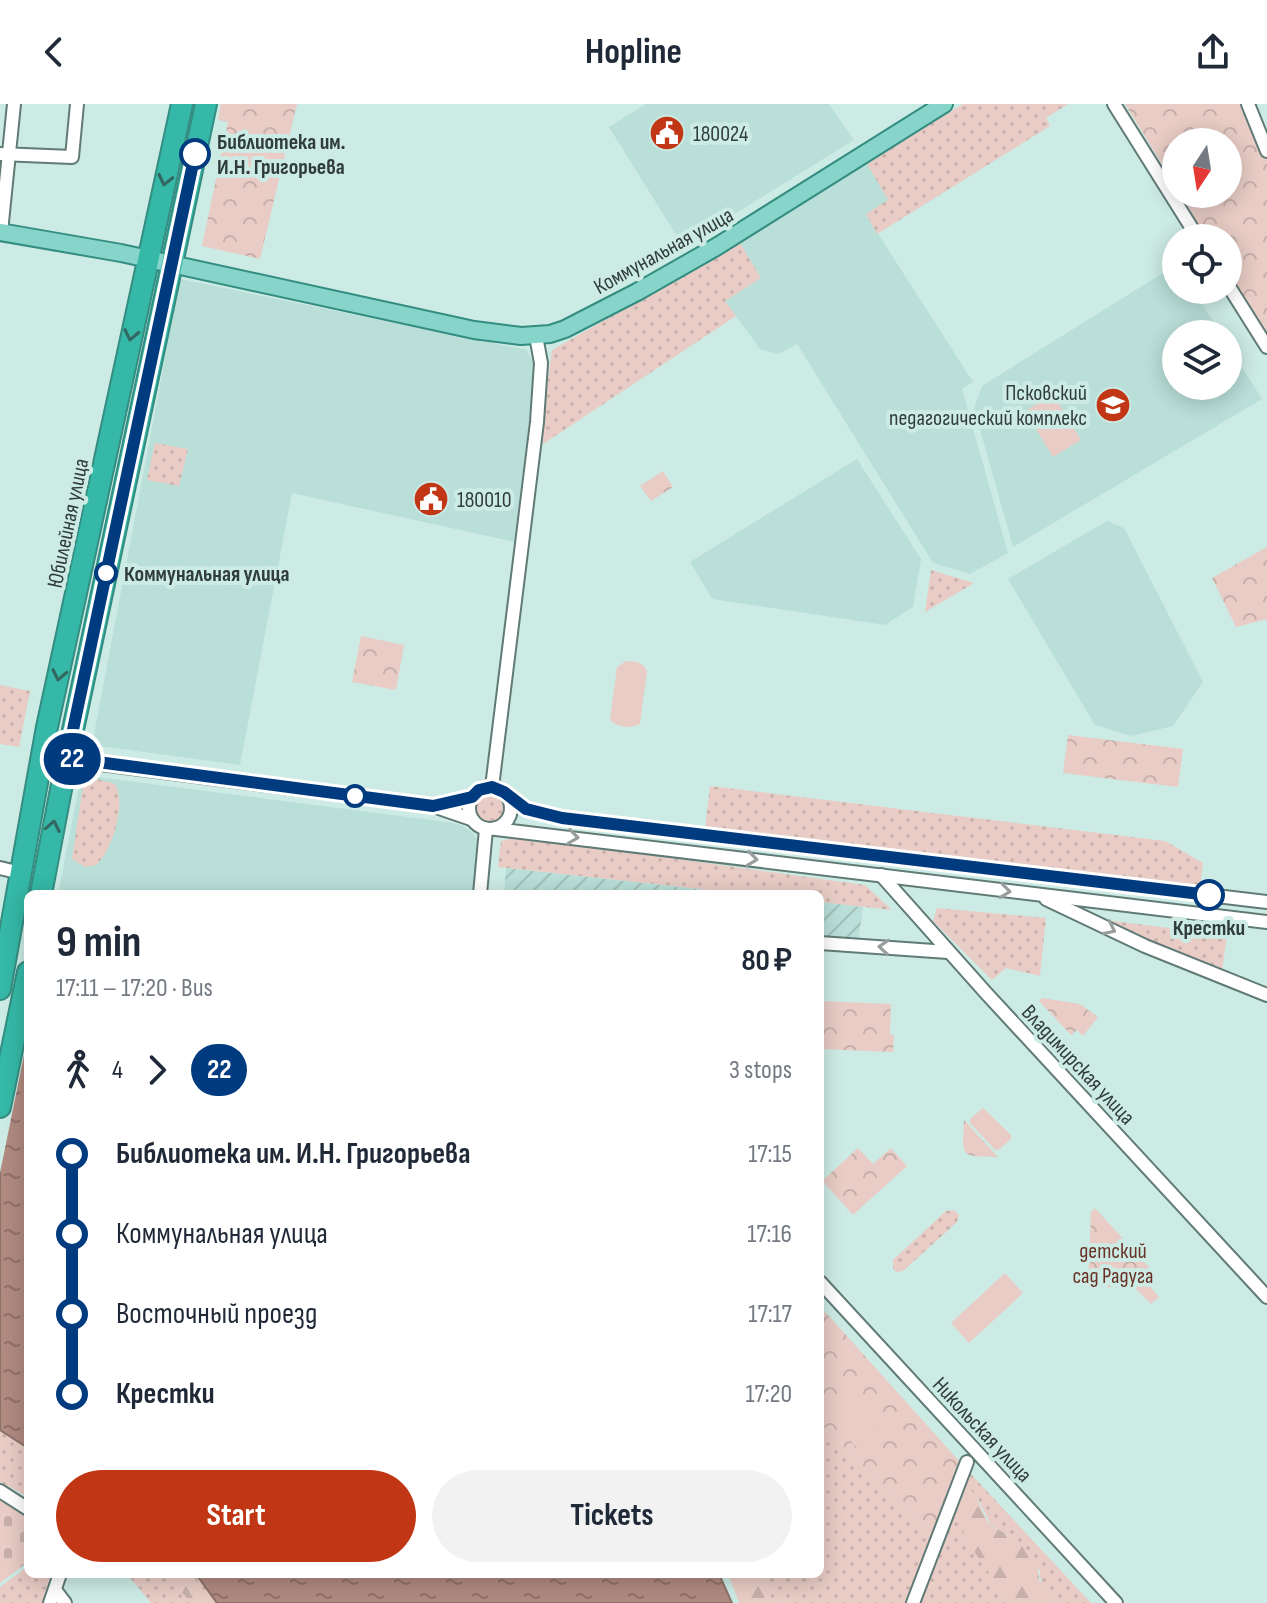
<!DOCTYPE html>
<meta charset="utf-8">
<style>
:root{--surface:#fff;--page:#f2f2f3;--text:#1f2937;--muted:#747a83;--accent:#c13715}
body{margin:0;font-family:"Sofia Sans Condensed",sans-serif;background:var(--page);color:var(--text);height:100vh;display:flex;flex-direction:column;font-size:30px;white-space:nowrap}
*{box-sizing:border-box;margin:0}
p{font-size:26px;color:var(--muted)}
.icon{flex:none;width:44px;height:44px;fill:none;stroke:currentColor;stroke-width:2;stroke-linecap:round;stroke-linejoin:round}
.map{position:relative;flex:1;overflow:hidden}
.sheet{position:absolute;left:24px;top:786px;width:800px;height:688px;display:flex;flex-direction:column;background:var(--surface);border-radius:12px;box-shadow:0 4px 20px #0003}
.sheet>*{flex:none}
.badge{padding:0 16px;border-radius:26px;font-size:28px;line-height:52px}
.needle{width:52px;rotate:192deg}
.buttons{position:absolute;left:1162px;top:24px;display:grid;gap:16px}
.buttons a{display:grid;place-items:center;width:80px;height:80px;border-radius:50%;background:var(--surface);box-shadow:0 4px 20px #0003;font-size:40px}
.map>.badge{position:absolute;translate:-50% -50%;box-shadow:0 0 0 4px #fff}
.legs{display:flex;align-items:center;gap:12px;height:88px;padding:0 32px;font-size:26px}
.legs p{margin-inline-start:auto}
.overview{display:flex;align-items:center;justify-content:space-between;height:136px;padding:0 32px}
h1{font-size:44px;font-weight:700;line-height:60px}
.action{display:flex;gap:16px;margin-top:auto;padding:16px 32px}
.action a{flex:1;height:92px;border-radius:48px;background:var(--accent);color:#fff;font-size:32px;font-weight:700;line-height:92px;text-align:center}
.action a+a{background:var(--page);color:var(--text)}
ul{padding:0 32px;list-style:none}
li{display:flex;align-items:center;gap:28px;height:80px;font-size:30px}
li i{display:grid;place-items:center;width:12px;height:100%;margin:0 10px;background:currentColor}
li i::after{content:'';width:20px;height:20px;margin:-10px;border:6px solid;border-radius:50%;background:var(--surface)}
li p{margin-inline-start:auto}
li:first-child i{background:linear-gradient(#0000 50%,currentColor 0)}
li:last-child i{background:linear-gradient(currentColor 50%,#0000 0)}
header{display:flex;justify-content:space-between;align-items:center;height:104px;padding:0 32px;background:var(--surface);font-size:36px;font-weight:700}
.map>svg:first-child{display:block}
</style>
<header><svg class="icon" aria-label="back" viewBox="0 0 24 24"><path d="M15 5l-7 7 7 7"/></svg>Hopline<svg class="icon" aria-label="share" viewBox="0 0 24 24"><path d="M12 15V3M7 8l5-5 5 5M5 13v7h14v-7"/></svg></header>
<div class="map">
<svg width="1267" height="1499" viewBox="0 0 1267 1499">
<defs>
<pattern id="industrial-furrows" width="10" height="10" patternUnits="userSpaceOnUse" patternTransform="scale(2)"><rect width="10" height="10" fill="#b9dfd8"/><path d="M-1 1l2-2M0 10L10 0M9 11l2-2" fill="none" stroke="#a0c0ba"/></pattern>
<pattern id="grass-dots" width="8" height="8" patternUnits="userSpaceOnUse" patternTransform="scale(2)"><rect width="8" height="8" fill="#e8ccc5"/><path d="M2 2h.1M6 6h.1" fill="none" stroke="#c7b0aa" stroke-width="1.8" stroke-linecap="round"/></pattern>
<pattern id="forest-firs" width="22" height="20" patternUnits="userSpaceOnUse" patternTransform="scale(2)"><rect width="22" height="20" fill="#e8ccc5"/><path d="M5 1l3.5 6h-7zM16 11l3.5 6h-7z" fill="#c7b0aa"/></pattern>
<pattern id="cemetery-stones" width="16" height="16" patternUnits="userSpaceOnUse" patternTransform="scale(2)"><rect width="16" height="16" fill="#e8ccc5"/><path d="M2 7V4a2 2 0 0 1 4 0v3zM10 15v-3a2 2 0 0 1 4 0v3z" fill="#c7b0aa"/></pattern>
<pattern id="park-crowns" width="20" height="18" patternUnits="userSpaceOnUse" patternTransform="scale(2)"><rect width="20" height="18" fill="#e8ccc5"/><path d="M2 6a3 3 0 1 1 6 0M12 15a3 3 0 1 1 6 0" fill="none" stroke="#c7b0aa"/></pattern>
<pattern id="water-ripples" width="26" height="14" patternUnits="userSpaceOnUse" patternTransform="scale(2)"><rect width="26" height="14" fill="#b0897f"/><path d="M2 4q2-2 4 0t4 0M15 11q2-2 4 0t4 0" fill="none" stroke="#907169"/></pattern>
</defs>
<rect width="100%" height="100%" fill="#cdebe5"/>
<g fill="#b9dfd8">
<path d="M646,0H829L854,36L683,142L609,23Z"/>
<path d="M866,58L889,96L866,111L973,278L962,285L1008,449L970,470L933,459L797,240L778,250L760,245L725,197L761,174L738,136Z"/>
<path d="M1176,161V186H1193L1221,230H1176V282H1228V241L1262,295L1013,443L974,304L982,282Z"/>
<path d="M180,175L527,246L536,266L514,438L292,389L240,661L92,641Z"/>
<path d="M857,355L921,455L913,503L885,521L712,495L690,458Z"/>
<path d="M1107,417L1124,424L1203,578L1173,622L1131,632L1095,621L1008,475Z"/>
<path d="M90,672L447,718L461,721L472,728L478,736L480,746L477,790H58L78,688L83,679Z"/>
</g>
<g fill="url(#industrial-furrows)">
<path d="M506,764L746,790H504Z"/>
<path d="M820,798L863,803L858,838L820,834Z"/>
</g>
<g fill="url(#grass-dots)">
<path d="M963,0H1068L1046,14L1050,22L877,130L866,110L888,96L866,58Z"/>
<path d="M738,136L761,174L725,197L736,212L543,340L541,329L552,246L672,178Z"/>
<path d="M155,339L188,345L179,382L147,376Z"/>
<path d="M931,466L974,479L925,508Z"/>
<path d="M0,581L30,587L19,643L0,640Z"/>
<path d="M97,675L115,680C127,699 112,747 96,761L85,763L72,755L83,682Z"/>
<path d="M710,682L1165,737L1203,759L1199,790L705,725Z"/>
<circle cx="490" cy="704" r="16"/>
<path d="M517,733L865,781L892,806L820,798V790H746L498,763L501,737Z"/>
<path d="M937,804L1046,814L1040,872L1006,864L992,876L933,817Z"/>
<path d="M1105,816L1227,831L1222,868L1109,820Z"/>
<path d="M954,1106L959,1111L957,1118L903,1167L896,1168L893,1164V1156L946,1107Z"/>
<path d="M820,1319L941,1440L969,1368L1091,1499H1058C1049,1488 1039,1482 1040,1467L1009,1431L991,1421L978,1395L963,1422L966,1435L994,1472L1007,1499H781L771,1493L761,1470H820Z"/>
<path d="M0,1326L28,1344V1393L0,1378Z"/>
<path d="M28,1462V1470H58L45,1499H0V1483Z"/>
<path d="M127,1470H196L217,1499H151Z"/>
</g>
<g fill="url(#forest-firs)">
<path d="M968,1387H972C980,1397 982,1412 991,1421C995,1425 1003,1427 1008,1431C1022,1441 1041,1458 1039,1476L1058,1499H1007C995,1474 982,1460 968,1438C963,1430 964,1422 958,1415L961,1393Z"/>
<path d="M161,1470H192L209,1499H191L176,1481Z"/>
<path d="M728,1470H761L771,1493L781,1499H739Z"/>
</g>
<path fill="url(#cemetery-stones)" d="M0,1391L28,1413V1458L0,1479Z"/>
<g fill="url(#park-crowns)">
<path d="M221,0H297L260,155L202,142L228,18L218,16Z"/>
<path d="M1125,0H1243L1267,56V232L1228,168V134H1207L1180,90H1228V38H1176V83Z"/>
<path d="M663,367L673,383L651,397L640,382Z"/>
<path d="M1267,443V515L1236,523L1212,474Z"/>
<path d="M361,532L404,541L396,586L352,578Z"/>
<path d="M1068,631L1183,645L1178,683L1063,669Z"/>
<path d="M1042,894L1080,900L1098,913L1083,932L1077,926L1071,931L1039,897Z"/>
<path d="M820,897L891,900L890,930L894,931L893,948L820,945Z"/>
<path d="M964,1016L998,1053C960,1052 962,1054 964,1016Z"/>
<path d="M858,1044L873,1060L891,1044L907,1062L853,1111L822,1077Z"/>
<path d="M1095,1104L1157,1172L1148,1180L1159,1193L1151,1200L1135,1184L1088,1182L1091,1108Z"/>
<path d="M820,1202L969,1368L942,1441L820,1319Z"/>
</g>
<g fill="#e8ccc5">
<path d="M1053,290L1081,336L1053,353L1025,307Z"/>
<path d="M626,557C635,557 643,558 647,567L640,620C629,625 619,624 610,616L617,563Z"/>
<path d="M983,1004L1011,1031V1035L1000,1045L995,1046L970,1019L971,1014Z"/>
<path d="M1005,1169L1023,1189L969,1239L951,1219Z"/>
<path d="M843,1287L883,1330L863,1350L822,1308Z"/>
</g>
<g fill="url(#water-ripples)" stroke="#8a726b" stroke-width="2">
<path d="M0,945H28V1344L0,1326Z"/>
<path d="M196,1470H719L732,1499H217Z"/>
</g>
<path fill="#cdebe5" d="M0,941H26L0,1069Z"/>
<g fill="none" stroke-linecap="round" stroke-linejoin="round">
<defs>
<g id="minor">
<path d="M1114,0L1198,134"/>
<path d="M1248,0L1267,47"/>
<path d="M0,50L72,53L77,0"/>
<path d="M1,128L14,0"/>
<path d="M1228,181L1267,243"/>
<path d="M43,649L85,658L433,702L471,715"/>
<circle cx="490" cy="704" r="21"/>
<path d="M492,683L537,318L541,259L536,232"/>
<path d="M509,693L526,705L562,714L1267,798"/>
<path d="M496,725L1267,818"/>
<path d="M0,764L21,769"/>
<path d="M881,771L986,889L1267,1193"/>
<path d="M480,790L486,725"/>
<path d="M1046,795L1145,842L1267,891"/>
<path d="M820,839L948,848"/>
<path d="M820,1178L1116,1499"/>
<path d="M0,1387L28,1405"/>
<path d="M55,1486L65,1499"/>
<path d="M50,1499L60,1470"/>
<path d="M913,1499L967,1358"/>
</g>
<path id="major" d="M0,128L121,149L474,226L521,232L550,230L565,225L637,188L716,143L944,0"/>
<g id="highway">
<path d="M41,790L67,654L206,0"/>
<path d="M0,885L47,623L182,0"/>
<path d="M0,1003L28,868"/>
</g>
</defs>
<use href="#minor" stroke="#607b76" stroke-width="16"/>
<use href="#major" stroke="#348d81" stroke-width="20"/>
<use href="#highway" stroke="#348d81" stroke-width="24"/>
<use href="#minor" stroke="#fff" stroke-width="12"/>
<use href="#major" stroke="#86d4ca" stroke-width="16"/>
<use href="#highway" stroke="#35b8a7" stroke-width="20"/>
</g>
<defs><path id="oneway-chevron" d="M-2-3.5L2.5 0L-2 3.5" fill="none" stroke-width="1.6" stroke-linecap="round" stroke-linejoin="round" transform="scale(2)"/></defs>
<g stroke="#326861">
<use href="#oneway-chevron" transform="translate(165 76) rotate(103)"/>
<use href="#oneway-chevron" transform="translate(131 231) rotate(102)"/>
<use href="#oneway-chevron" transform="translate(59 571) rotate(102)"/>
<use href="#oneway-chevron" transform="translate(53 722) rotate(-79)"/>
</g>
<g stroke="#989e9d">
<use href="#oneway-chevron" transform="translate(573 733) rotate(7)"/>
<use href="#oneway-chevron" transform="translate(752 755) rotate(7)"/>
<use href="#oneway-chevron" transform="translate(1005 787) rotate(7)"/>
<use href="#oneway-chevron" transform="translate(1110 825) rotate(26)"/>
<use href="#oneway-chevron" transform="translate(884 843) rotate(-176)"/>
</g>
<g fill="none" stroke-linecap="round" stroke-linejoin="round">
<defs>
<path id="line-1" d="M195,50L67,654L433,702L472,693L479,686L492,683L504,688L526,705L562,714L1209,791"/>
</defs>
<use href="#line-1" stroke="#fff" stroke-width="18"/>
<use href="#line-1" stroke="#003b80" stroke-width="12"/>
</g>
<defs>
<symbol id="civic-disc" viewBox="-11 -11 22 22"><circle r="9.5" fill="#c13715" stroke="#cdebe5"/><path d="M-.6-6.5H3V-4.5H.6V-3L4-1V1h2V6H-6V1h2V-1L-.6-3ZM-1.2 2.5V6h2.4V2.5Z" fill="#fff"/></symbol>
<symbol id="school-disc" viewBox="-11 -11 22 22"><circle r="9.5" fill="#c13715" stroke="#cdebe5"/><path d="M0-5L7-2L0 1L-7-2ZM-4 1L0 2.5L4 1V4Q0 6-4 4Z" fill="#fff"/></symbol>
</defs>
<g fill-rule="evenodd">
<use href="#civic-disc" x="647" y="9" width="40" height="40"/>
<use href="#school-disc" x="1093" y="281" width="40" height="40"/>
<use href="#civic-disc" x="411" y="375" width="40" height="40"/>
</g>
<g fill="#fff" stroke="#003b80" stroke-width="4">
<circle cx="195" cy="50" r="14"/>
<circle cx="106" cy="469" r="10"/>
<circle cx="355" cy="692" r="10"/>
<circle cx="1209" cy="791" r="14"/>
</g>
<g text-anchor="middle" stroke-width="8" stroke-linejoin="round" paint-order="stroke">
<g font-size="22" fill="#313d3b" stroke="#cdebe5" text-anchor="start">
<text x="693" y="37">180024</text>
<text x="1087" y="296" text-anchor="end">Псковский<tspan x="1087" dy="25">педагогический комплекс</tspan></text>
<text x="457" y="403">180010</text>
</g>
<g font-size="22" font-weight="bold" fill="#313d3b" stroke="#cdebe5" text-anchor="start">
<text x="217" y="45">Библиотека им.<tspan x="217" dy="25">И.Н. Григорьева</tspan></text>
<text x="124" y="477">Коммунальная улица</text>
<text x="1209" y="831" text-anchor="middle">Крестки</text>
</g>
<g font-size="22" fill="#313d3b" stroke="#cdebe5">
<text transform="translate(663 146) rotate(-29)" y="8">Коммунальная улица</text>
<text transform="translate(67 419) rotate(-78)" y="8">Юбилейная улица</text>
<text transform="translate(1079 960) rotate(47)" y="8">Владимирская улица</text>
<text transform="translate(983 1325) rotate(47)" y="8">Никольская улица</text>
</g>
<g font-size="22" fill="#683326" stroke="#cdebe5">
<text x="1113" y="1154">детский<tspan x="1113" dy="25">сад Радуга</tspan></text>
</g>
</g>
</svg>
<div class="buttons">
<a><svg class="needle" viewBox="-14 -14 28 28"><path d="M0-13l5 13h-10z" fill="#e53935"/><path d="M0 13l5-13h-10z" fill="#747a83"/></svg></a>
<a><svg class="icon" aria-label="locate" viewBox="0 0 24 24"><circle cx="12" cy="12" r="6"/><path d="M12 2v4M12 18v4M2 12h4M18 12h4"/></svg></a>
<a><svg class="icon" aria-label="layers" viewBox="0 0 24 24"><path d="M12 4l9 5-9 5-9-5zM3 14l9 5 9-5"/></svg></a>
</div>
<b class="badge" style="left:72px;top:655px;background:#003b80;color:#fff">22</b>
<section class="sheet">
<div class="overview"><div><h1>9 min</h1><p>17:11 – 17:20 · Bus</p></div><b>80 ₽</b></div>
<div class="legs"><svg class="icon" aria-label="walk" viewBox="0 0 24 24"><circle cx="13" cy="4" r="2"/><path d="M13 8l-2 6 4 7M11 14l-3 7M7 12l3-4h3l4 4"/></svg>4<svg class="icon" aria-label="forward" viewBox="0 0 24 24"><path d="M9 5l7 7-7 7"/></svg><b class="badge" style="background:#003b80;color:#fff">22</b><p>3 stops</p></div>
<ul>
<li><i style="color:#003b80"></i><b>Библиотека им. И.Н. Григорьева</b><p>17:15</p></li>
<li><i style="color:#003b80"></i><span>Коммунальная улица</span><p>17:16</p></li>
<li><i style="color:#003b80"></i><span>Восточный проезд</span><p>17:17</p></li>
<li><i style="color:#003b80"></i><b>Крестки</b><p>17:20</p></li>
</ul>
<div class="action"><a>Start</a><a>Tickets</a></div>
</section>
</div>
